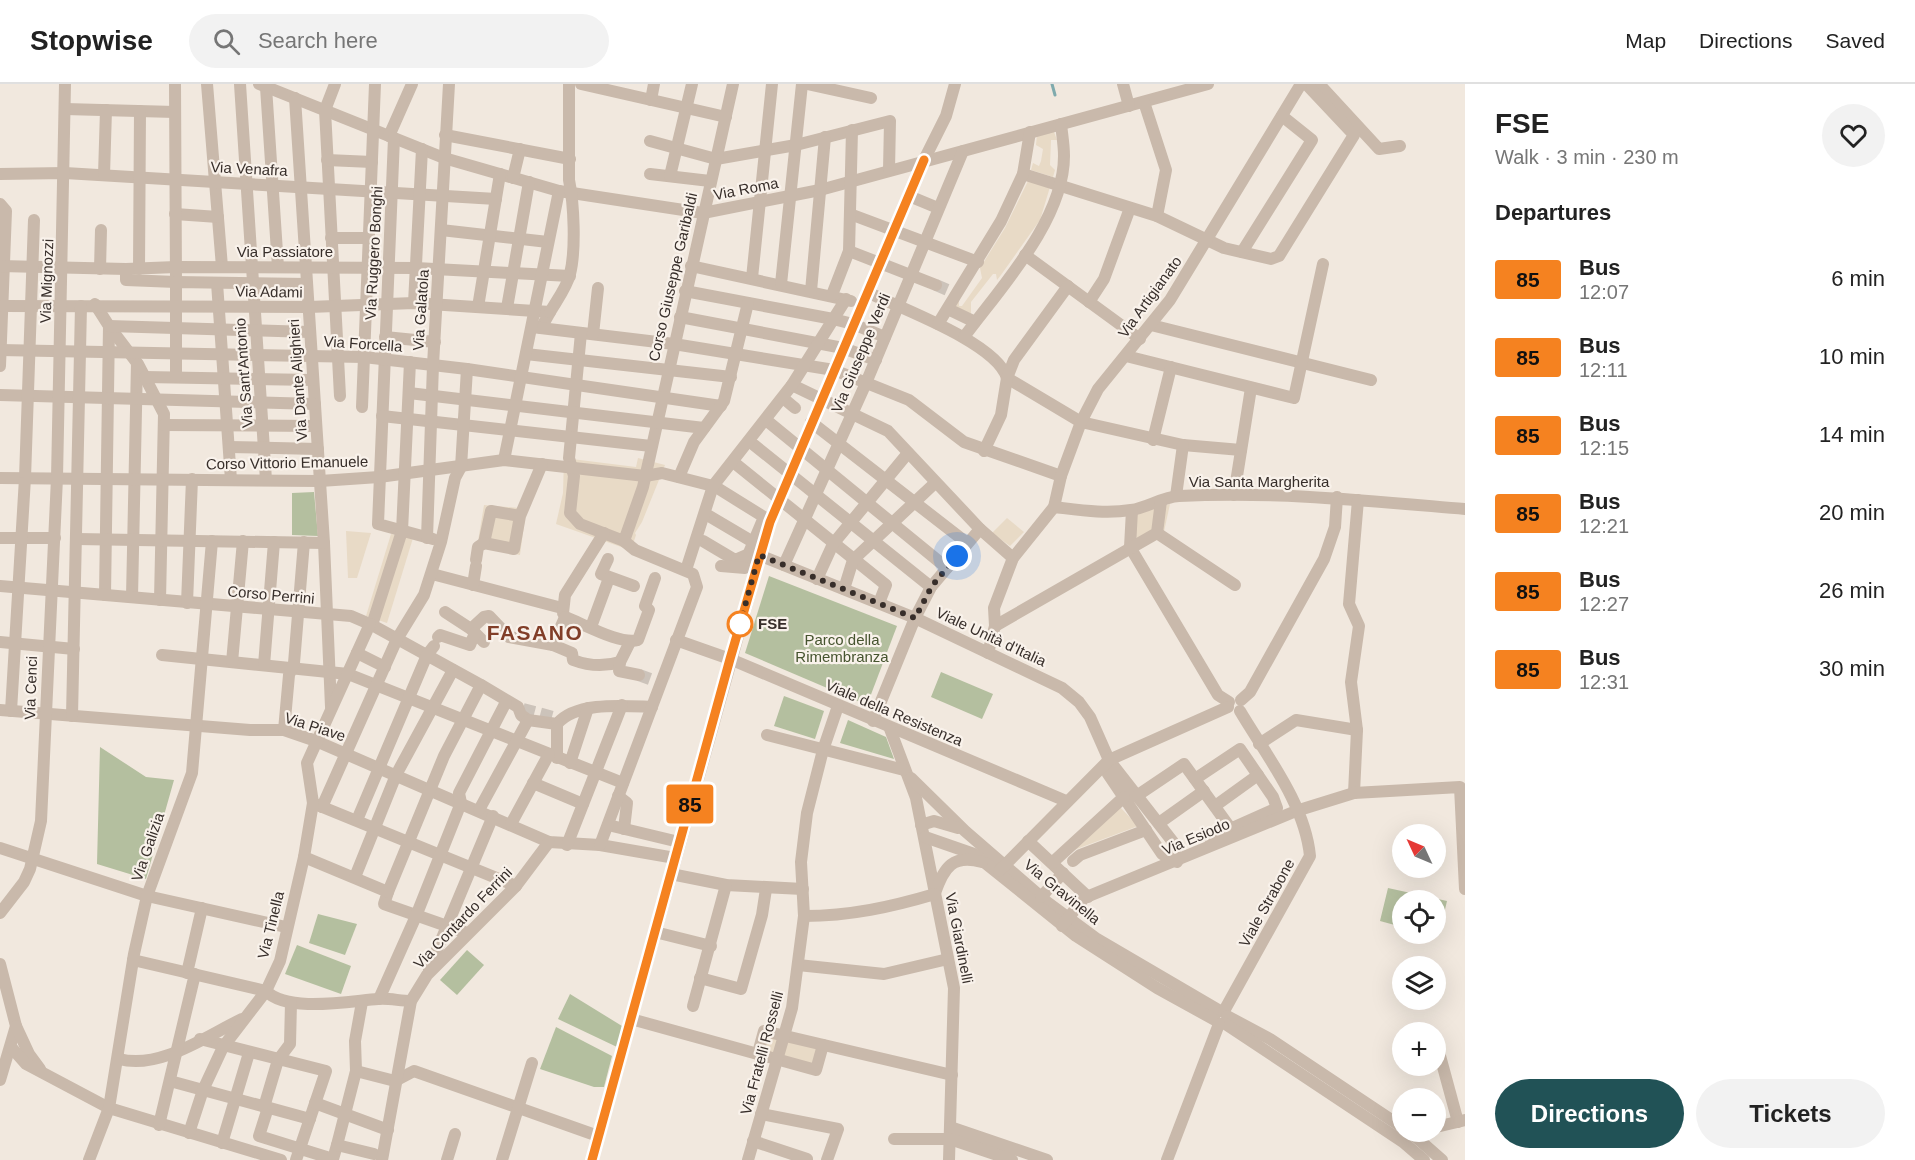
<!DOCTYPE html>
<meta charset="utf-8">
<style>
:root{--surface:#fff;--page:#f2f2f2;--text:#222;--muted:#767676;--line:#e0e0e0;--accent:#215256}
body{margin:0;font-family:Helvetica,sans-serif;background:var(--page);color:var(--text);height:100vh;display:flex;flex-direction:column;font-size:22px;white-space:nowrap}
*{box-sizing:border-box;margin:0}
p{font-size:20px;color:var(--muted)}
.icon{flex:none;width:33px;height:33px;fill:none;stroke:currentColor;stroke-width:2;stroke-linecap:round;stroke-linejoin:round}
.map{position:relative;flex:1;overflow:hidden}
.details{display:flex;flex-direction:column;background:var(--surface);width:450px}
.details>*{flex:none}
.badge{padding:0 12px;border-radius:4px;font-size:21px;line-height:39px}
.needle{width:39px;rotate:314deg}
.controls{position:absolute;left:1392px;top:740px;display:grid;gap:12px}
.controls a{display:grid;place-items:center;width:54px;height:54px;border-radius:50%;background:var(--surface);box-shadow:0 6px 24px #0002;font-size:30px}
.you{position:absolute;width:30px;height:30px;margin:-15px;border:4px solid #fff;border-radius:50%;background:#1a73e8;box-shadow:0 0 0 9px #1a73e833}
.map>.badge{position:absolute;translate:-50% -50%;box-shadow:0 0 0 3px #fff}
h2{padding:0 30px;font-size:22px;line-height:54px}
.round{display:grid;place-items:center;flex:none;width:63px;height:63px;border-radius:32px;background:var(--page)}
.head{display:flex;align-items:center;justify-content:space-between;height:102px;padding:0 30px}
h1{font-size:28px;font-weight:700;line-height:45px}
.button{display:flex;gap:12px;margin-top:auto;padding:12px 30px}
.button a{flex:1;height:69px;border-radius:36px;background:var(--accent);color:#fff;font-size:24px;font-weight:700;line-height:69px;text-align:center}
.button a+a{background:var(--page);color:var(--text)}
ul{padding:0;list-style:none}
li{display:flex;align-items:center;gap:18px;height:78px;padding:0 30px}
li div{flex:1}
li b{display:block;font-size:22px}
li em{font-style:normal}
li .badge{min-width:66px;font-weight:700;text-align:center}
header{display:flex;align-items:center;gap:36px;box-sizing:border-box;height:84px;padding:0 30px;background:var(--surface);border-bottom:2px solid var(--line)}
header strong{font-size:28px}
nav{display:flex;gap:33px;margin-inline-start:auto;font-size:21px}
.search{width:420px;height:54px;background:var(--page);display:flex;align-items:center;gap:15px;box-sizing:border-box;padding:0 21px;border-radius:33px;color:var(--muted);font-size:22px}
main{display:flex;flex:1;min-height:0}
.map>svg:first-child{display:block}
</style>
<header>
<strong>Stopwise</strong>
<div class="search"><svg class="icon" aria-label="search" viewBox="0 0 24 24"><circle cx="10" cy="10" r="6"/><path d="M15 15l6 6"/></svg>Search here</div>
<nav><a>Map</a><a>Directions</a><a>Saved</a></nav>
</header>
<main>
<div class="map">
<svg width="1465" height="1076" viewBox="0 0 1465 1076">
<rect width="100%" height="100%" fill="#f1e8de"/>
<g fill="#b4bf9f">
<path d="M314,408L318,452L292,451V409Z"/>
<path d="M769,492L897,542L867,621L745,569Z"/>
<path d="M941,588L993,610L982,635L931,613Z"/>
<path d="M784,612L824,627L815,655L774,642Z"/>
<path d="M848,636L886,653L894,675L840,659Z"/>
<path d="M100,663L146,693L174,696L146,795L97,780Z"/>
<path d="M1388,804L1447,817L1439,851L1431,849H1436V816H1402V843L1380,837Z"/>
<path d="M318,830L357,840L345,871L309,859Z"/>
<path d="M297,861L351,882L341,910L285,890Z"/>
<path d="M467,866L484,881L457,911L440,896Z"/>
<path d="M570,910L622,942L617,963L558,935Z"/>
<path d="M556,943L612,972L604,1003H594L540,985Z"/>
</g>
<g fill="#e8dac6">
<path d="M1053,45L1057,56H1051L1050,81L1055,86L1053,93L1031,86L1033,79L1039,82L1041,77L1043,65L1036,61L1037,50Z"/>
<path d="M1028,97L1050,103L1040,136L1001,191L997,196L996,190H993L971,218V230L953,223L959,215V222H962L982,194L980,184L1005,144Z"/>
<path d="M564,374L636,383L638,374L665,381L642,438L635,449L636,451L633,460L624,464L556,440L563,409Z"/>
<path d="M1170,420L1163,452L1127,470L1128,431Z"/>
<path d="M484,421L520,424L525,434L520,471L477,463Z"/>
<path d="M1007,434L1024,448L1010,462L992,449Z"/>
<path d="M346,447L371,449L357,494H348Z"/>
<path d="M391,450L413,454L387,539L366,532Z"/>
<path d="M1119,722L1138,742L1074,766Z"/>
<path d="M763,943L828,960L819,992L754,974Z"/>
</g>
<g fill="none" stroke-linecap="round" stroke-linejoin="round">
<path stroke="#7faaad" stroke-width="3" d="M1052,0L1055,11"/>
<g stroke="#ccc3ba" stroke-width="12" stroke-dasharray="12 6" stroke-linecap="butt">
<path d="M936,201L950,207"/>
<path d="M639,591L650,595"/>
<path d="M523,625L553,633"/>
</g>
<g stroke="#c9b9ab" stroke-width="12">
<path d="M207,0L222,183"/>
<path d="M240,0L266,396"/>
<path d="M259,0L444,74L559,107L703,129L820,106L1208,0"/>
<path d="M335,0L325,26L340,312"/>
<path d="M581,0L726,33"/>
<path d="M807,0L871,14"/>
<path d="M1123,0L1129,22"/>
<path d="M1319,0L1379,65L1400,62"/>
<path d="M266,3L278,183"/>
<path d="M295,14L324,459L331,623"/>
<path d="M651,16L654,0"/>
<path d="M1144,18L1166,86L1157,132"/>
<path d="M65,25L175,28"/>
<path d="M445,51L570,75"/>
<path d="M389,52L412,0"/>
<path d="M394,54L378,440L433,455"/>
<path d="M650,57L716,75L796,61L890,37L889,86"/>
<path d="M327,76L372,78"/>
<path d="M0,90L65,89L496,115"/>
<path d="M650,90L710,97"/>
<path d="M1023,90L1157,132L1224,164L1271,175L1279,172L1354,51L1306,0"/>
<path d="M104,91L106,26"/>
<path d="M670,92L692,0"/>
<path d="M513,94L520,65"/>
<path d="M909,112L938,124"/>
<path d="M0,120L6,127L0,282"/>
<path d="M175,130L218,133"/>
<path d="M850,130L978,178"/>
<path d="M441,146L548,158"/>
<path d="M331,154H369"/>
<path d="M849,167L936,201"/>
<path d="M1242,168L1312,56L1282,32"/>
<path d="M1025,171L1140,255"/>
<path d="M0,182L126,185L176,183L416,184L570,192"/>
<path d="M691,182L851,217"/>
<path d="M100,185L101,146"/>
<path d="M126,185V196L176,198L175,0"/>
<path d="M139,185L140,27"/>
<path d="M752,194L772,0"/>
<path d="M217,199L231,396"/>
<path d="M781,200L802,0"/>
<path d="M685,207L833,235L853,240L885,253"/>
<path d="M811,207L825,53"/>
<path d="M867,208C900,224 997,259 1007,294L1081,338L1183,361L1241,366"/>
<path d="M832,211L849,167L852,46"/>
<path d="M1089,218L1104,195L1130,124"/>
<path d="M414,219L422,65"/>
<path d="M95,220L109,242L105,511"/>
<path d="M3,222L309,223L414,219L550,228L541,244"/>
<path d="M478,223L500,90"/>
<path d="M507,224L529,98"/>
<path d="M948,225L975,238"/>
<path d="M550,228C557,216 567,203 570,190C576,166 574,120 569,96V0"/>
<path d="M680,233L843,264L876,276"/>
<path d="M938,240L1001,137L1023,90L1030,48"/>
<path d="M1151,241L1371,296"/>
<path d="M109,242L137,279L132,513"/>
<path d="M109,242L310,248"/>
<path d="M532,243L674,260L834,286L909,316L964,358L1061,392"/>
<path d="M581,249L569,374L574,392L570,429L580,440L624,457L643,403L733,0"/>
<path d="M593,250L598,204"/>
<path d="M385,253L435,258"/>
<path d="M964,253C1001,203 1064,136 1064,72C1064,61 1062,50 1061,40"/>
<path d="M0,266L364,273L467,285L721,322"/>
<path d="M526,270L731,293"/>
<path d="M1126,272L1294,314L1323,180"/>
<path d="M138,280L164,330L160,516"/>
<path d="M145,293L313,296"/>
<path d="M176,293V198L307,200"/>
<path d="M792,301L888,347L980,445L1013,474"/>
<path d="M409,309L704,344"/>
<path d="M0,311L315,320"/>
<path d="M783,314L795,324"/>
<path d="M362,323L375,0"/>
<path d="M382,332L651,362"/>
<path d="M766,336L947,484"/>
<path d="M811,338L967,459"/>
<path d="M164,341L316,342"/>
<path d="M1153,356L1171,283"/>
<path d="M754,361L931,503"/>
<path d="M229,363L318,365"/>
<path d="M984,367L1001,331L1007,294L1014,276L1068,202"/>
<path d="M504,376L559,107"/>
<path d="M737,381L886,501L879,519"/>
<path d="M679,393L694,358L724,317L748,219"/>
<path d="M0,394L320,397L379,393L504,376L645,392L662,389L713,402"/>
<path d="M719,405L764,433L743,483"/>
<path d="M1234,411L1251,304"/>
<path d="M1176,412L1183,361"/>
<path d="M1054,423C1080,426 1105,430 1131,426C1147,424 1162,413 1179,412C1275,407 1370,417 1465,425"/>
<path d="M520,432L491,427L484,459L514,465L520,432L542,380"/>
<path d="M709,432L753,458"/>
<path d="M1157,449L1235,501"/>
<path d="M0,454H55"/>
<path d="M427,454L433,281L449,0"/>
<path d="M77,455L324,459"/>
<path d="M703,457L735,476L749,470"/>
<path d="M1130,463L1218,611L1229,618"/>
<path d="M1130,463L1132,426"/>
<path d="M759,471L915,534L1062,604L1079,618L1090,633L1109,676L1173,758L1177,778L1162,770L1108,690L1106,684L1109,676"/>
<path d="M608,475L601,490L634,502"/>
<path d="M476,476L478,463L484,459"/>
<path d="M784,481L866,299L963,67"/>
<path d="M721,482L745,484"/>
<path d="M686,486L713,402L792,301L846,215"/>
<path d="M432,490L562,524"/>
<path d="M817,495L833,460L908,369"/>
<path d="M473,501L476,482"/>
<path d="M0,502L351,532L372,541L481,601L518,623L521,631L528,636L557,640C576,617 625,622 652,623"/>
<path d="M844,505L853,476L935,399"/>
<path d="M187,519L192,395"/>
<path d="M445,528L471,545L484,558"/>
<path d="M563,529L565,511L604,449"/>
<path d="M565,533C584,540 620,561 638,556L649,526L645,522L655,494"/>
<path d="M372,541L402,447L410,278"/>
<path d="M995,542L1157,449L1161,417"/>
<path d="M591,543L609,494"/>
<path d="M471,545L484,533L489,532L509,553L553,561L572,569L573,576C589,582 604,583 620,578"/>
<path d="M438,553L440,551L470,561L475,549"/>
<path d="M676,556L730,575L1066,717"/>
<path d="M0,558L74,565"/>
<path d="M630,558L620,578L619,587L639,591"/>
<path d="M553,561L565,533"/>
<path d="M357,569L385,583"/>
<path d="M988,569L995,542L994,524L1013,474L1054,423L1061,392L1081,338L1098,305L1170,216L1301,0"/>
<path d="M162,571L348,590L623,699"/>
<path d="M232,578L243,457"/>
<path d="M264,581L274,458"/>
<path d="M1241,616L1250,608L1324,475L1335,443L1337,413"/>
<path d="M0,626L250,646H284L316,657L549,758L600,761L675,774"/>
<path d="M11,627L25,394L34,136"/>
<path d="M72,632L81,222"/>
<path d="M873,637L915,534L931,503L980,445"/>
<path d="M557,640V674"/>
<path d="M890,645L916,714L954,904L949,1076"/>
<path d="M284,646L289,591L294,579L304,458"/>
<path d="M767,651L904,686"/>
<path d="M1259,660L1296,636L1357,646"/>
<path d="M570,679L588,624"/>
<path d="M911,694L965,747L1047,818L1097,855L1220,927"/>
<path d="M1195,695L1240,665L1273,713L1277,724L1210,754"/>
<path d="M533,699L583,720"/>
<path d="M1354,709L1357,646L1351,598L1359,542L1349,520L1358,416"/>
<path d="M1138,711L1184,680L1231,745"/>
<path d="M618,712L627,719L624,745"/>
<path d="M315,720L516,802"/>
<path d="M1215,722L1258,691"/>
<path d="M322,723L397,555L424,511L441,458L455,394L461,383L467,285"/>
<path d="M479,726L528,636"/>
<path d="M357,736L427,571L434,562"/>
<path d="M1159,739L1204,707"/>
<path d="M511,740L549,670"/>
<path d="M608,741L679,758"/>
<path d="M921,741L934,737L958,744"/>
<path d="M925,753L974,770L1076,852L1157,904L1215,936"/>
<path d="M1028,757L1088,813"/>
<path d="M567,761L622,621"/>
<path d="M600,761L697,503L693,490L635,466L624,457"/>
<path d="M0,764L147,812L286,843"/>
<path d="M304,773L388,808L384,820L467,849"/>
<path d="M1073,777L1080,771L1146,746"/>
<path d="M1052,779L1124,713"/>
<path d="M999,787L1109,676L1228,623"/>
<path d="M671,790L726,801L803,805"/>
<path d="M355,793L396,691L453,586"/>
<path d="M388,808L444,672L481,601"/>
<path d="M935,809C944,783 953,770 982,778"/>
<path d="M1041,813L1063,789"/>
<path d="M0,829L24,798L30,785L41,737L57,394L65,0"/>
<path d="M804,832C850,832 891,823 935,810"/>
<path d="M1062,842L1084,814L1296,727L1354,709L1460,703L1465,805"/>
<path d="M655,848L711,862"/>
<path d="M133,876L266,907C287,929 350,917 378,915C389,914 400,917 411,917"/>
<path d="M0,880L16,942L0,996"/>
<path d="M798,881L884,890L948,875"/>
<path d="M429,885L493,732"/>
<path d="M187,889L202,824"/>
<path d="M700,894L741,905L762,831L766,805"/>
<path d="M379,915L416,832L461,719L459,709L506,618"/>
<path d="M693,922L726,801"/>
<path d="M1224,927L1310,772C1305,720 1266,671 1240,627"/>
<path d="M1227,932L1270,955L1402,1043"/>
<path d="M631,935L816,986L823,961"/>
<path d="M1224,939L1403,1058L1424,1076"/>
<path d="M16,942L29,970L40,985"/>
<path d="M200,955L326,987L296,1076"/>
<path d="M1436,957L1458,1038"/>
<path d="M11,963L26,980L109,1024L281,1076"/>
<path d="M758,969L764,947L952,991"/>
<path d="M119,975C160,986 206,952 242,935"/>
<path d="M356,987L355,957L362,918"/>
<path d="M170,997L310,1035"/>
<path d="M315,1019L388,1046"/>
<path d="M264,1023L278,976L290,960L291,919"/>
<path d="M266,1030L259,1052L333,1075L337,1061"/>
<path d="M761,1030L838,1045L827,1076"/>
<path d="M159,1041L195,890"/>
<path d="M950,1043L1047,1076"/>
<path d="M1436,1043L1465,1036"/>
<path d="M1409,1047L1442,1076"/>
<path d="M189,1049L203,1006L223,963L266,907L280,877L304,773L313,719L307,679L370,540"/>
<path d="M894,1055H950L1012,1076"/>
<path d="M753,1057L807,1075"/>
<path d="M222,1059L249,969"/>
<path d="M374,1070L337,1061L356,987L395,997L414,987L598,1052"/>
<path d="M89,1076L109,1024L134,870L147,812L192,689L212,457"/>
<path d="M382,1076L411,917L427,891L516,802L549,758"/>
<path d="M447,1076L455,1050"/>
<path d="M502,1076L532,979"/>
<path d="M592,1076L770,437L924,76L946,32L955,0"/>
<path d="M748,1076L792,924L804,832L801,778L807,729L823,666L838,622"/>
<path d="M1167,1076L1219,940"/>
</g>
</g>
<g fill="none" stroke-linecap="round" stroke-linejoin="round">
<defs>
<path id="line" d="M592,1076L730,575L770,438L924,76"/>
</defs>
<use href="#line" stroke="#fff" stroke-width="14"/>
<use href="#line" stroke="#f58220" stroke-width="9"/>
<path stroke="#372e2a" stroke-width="6" stroke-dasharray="0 10.8" d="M740,540L759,471L915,534L932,502L957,472"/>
</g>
<circle fill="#fff" stroke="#f58220" stroke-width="3" cx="740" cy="540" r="12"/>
<g text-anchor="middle" stroke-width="4.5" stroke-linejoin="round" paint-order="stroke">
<g font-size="15" fill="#372e2a" stroke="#f9f2eb">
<text transform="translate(249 85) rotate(3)" y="5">Via Venafra</text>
<text transform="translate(746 105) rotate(-11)" y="5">Via Roma</text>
<text x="285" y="173">Via Passiatore</text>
<text transform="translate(374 169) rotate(-87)" y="5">Via Ruggero Bonghi</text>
<text transform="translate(673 193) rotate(-77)" y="5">Corso Giuseppe Garibaldi</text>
<text transform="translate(47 197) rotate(-88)" y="5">Via Mignozzi</text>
<text transform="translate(269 208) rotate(1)" y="5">Via Adami</text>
<text transform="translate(1150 213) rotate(-54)" y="5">Via Artigianato</text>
<text transform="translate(421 226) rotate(-86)" y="5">Via Galatola</text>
<text transform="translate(363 260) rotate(4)" y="5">Via Forcella</text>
<text transform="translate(861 269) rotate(-67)" y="5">Via Giuseppe Verdi</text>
<text transform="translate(244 289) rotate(-94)" y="5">Via Sant'Antonio</text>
<text transform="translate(298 296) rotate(-94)" y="5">Via Dante Alighieri</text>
<text transform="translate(287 379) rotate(-1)" y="5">Corso Vittorio Emanuele</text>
<text x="1259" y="403">Via Santa Margherita</text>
<text transform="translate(271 511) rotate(5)" y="5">Corso Perrini</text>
<text transform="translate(991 553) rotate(25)" y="5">Viale Unità d'Italia</text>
<text transform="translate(31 604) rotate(-88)" y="5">Via Cenci</text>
<text transform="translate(894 629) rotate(23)" y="5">Viale della Resistenza</text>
<text transform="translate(315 643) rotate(18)" y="5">Via Piave</text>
<text transform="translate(1196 753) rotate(-23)" y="5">Via Esiodo</text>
<text transform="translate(148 763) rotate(-71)" y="5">Via Galizia</text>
<text transform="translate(1062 808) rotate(39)" y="5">Via Gravinella</text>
<text transform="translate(1267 819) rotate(-61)" y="5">Viale Strabone</text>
<text transform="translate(463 834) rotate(-46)" y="5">Via Contardo Ferrini</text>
<text transform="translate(271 841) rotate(-76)" y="5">Via Tinella</text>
<text transform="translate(959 854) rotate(79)" y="5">Via Giardinelli</text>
<text transform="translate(762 969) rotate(-75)" y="5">Via Fratelli Rosselli</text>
</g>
<g font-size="15" font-weight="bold" fill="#372e2a" stroke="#f9f2eb" text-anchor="start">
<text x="758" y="545">FSE</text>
</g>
<g font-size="15" fill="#46542f" stroke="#f9f2eb">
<text x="842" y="561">Parco della<tspan x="842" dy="17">Rimembranza</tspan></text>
</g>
<g font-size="21" font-weight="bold" letter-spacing="1.5" fill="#813e28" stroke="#f9f2eb">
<text x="535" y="556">FASANO</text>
</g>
</g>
</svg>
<div class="controls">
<a><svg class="needle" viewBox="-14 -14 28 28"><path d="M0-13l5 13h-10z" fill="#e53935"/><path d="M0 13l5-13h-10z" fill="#767676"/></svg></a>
<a><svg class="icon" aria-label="locate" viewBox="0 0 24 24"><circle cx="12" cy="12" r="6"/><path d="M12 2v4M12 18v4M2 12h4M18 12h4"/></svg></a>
<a><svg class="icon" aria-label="layers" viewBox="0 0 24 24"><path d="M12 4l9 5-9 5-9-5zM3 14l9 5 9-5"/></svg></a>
<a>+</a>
<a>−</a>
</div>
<div class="you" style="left:957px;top:472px"></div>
<b class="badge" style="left:690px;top:720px;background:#f58220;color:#111">85</b>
</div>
<section class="details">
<div class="head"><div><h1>FSE</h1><p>Walk · 3 min · 230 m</p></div><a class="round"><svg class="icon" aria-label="heart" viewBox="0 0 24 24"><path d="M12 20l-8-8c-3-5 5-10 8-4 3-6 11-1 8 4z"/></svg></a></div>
<h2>Departures</h2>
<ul>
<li><span class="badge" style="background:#f58220;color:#111">85</span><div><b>Bus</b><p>12:07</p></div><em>6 min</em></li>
<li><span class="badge" style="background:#f58220;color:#111">85</span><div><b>Bus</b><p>12:11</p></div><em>10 min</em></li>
<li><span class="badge" style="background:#f58220;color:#111">85</span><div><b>Bus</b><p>12:15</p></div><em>14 min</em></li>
<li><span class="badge" style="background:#f58220;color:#111">85</span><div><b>Bus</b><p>12:21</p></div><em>20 min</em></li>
<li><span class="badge" style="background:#f58220;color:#111">85</span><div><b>Bus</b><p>12:27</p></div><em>26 min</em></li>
<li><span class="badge" style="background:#f58220;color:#111">85</span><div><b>Bus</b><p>12:31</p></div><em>30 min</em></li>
</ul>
<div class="button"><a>Directions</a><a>Tickets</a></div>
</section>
</main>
